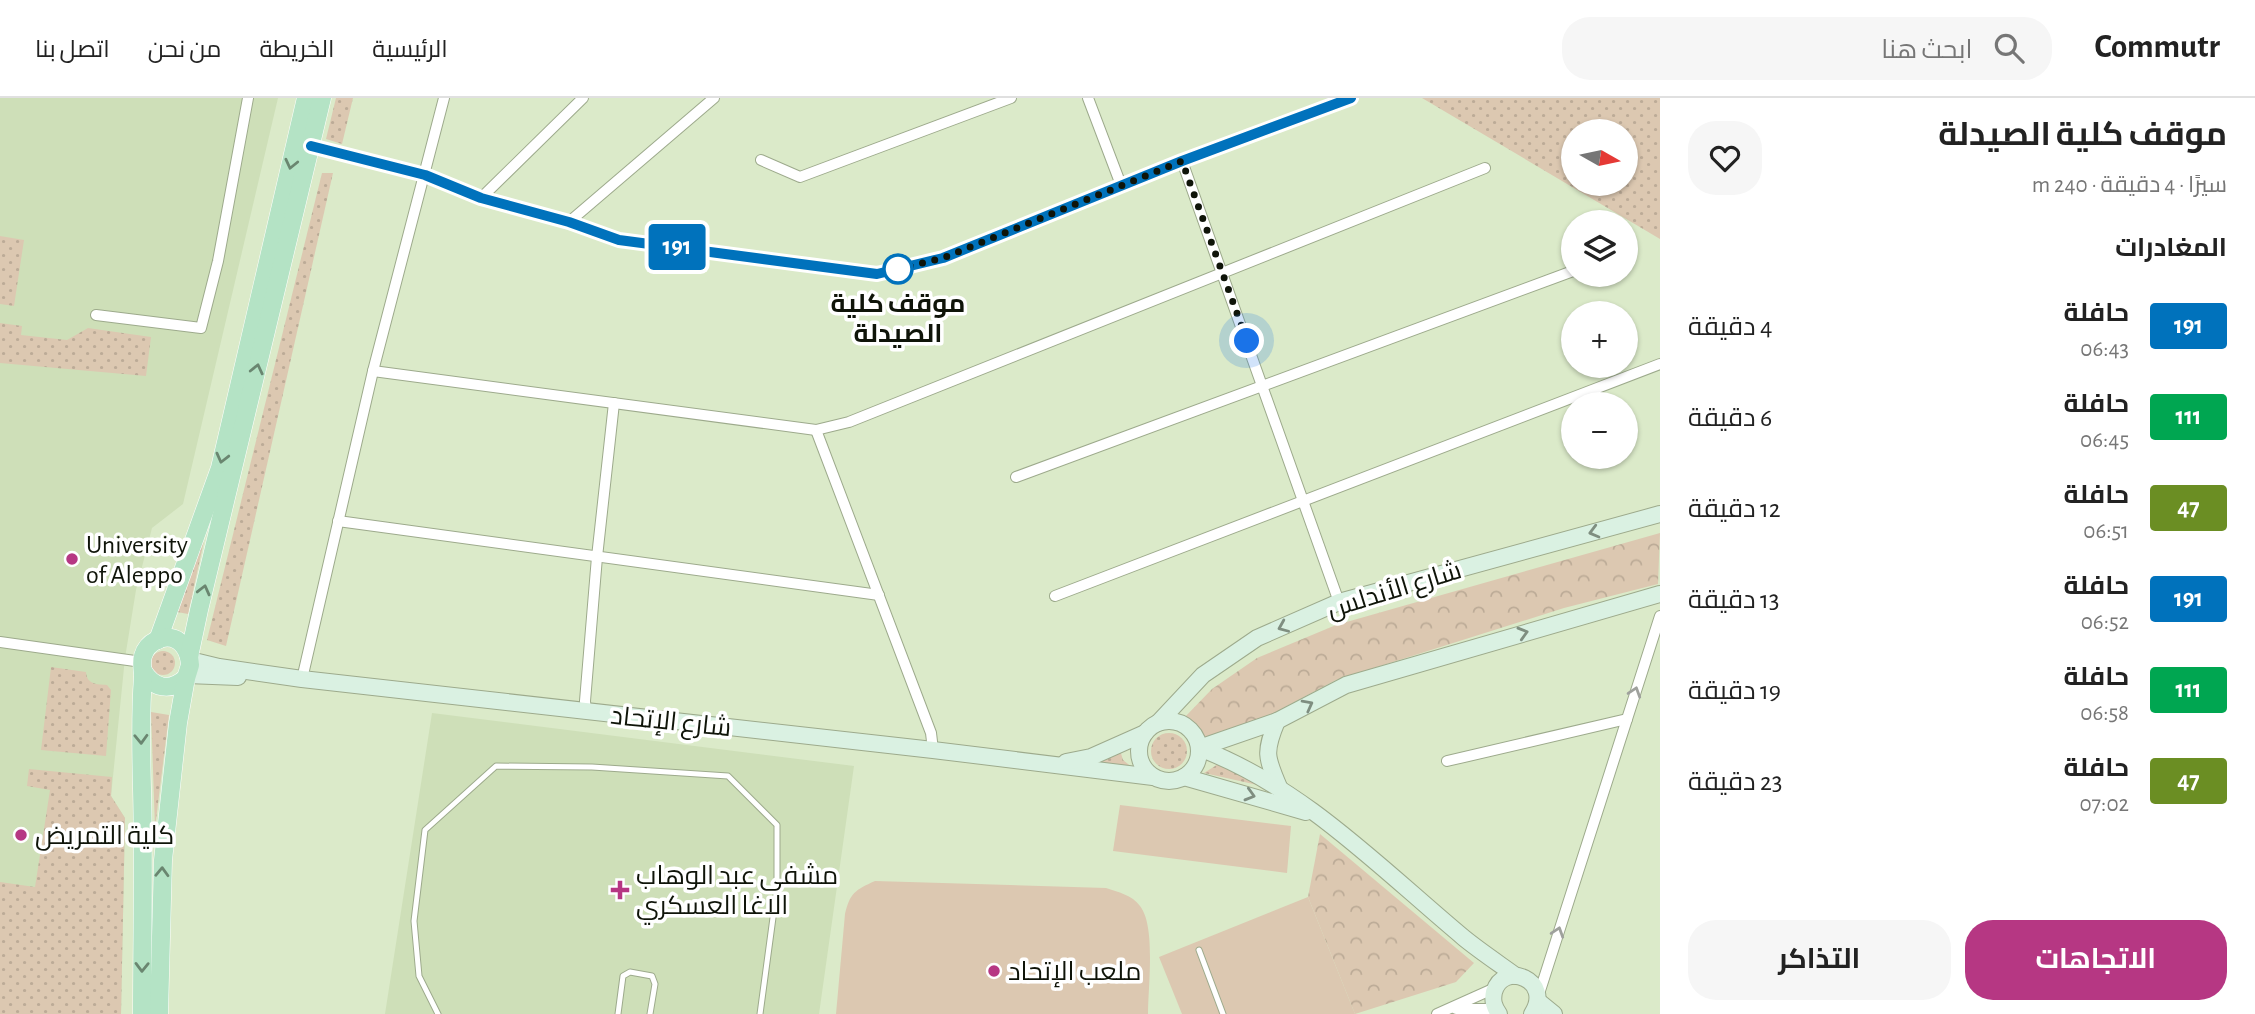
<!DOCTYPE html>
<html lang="ar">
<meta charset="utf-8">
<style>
:root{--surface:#fff;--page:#f6f6f6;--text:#222;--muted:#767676;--line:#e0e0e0;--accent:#b63783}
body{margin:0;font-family:"Alegreya Sans",Cairo,sans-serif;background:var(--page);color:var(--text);direction:rtl;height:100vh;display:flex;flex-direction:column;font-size:26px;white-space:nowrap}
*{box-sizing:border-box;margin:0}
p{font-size:23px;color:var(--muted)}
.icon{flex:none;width:38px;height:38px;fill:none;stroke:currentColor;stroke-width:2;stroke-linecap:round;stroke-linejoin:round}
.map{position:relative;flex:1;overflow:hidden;direction:ltr}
.panel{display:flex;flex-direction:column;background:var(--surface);width:595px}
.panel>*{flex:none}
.badge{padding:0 14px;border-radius:5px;font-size:24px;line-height:46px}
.needle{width:46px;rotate:99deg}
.buttons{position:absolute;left:1561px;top:21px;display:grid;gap:14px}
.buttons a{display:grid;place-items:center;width:77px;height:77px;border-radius:50%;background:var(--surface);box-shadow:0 2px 5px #0004;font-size:35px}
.you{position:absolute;width:35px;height:35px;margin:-18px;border:5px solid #fff;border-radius:50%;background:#1a73e8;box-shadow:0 0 0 10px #1a73e833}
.map>.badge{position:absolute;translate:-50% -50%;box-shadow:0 0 0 4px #fff}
h2{padding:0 28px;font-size:26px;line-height:63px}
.round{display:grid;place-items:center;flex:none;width:74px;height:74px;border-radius:28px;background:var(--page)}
.summary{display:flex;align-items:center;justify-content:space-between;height:119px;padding:0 28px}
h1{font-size:33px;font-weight:700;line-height:52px}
.cta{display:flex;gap:14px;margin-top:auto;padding:14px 28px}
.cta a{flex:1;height:80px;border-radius:28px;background:var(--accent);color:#fff;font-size:28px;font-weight:700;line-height:80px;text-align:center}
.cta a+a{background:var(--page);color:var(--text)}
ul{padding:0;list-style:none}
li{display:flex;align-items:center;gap:21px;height:91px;padding:0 28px}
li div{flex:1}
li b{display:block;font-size:26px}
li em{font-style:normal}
li .badge{min-width:77px;font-weight:700;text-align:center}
header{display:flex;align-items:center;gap:42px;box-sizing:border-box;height:98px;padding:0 35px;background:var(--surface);border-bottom:2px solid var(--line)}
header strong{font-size:33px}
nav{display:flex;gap:38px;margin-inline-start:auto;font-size:24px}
.search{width:490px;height:63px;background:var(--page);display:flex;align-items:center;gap:18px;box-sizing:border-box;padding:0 24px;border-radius:28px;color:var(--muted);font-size:26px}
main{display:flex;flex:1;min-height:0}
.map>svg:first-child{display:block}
</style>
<header>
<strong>Commutr</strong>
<div class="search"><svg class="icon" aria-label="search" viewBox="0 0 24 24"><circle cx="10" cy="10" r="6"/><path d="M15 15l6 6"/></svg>ابحث هنا</div>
<nav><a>الرئيسية</a><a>الخريطة</a><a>من نحن</a><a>اتصل بنا</a></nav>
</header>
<main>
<section class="panel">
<div class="summary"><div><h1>موقف كلية الصيدلة</h1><p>سيرًا · 4 دقيقة · 240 m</p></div><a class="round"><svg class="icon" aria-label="heart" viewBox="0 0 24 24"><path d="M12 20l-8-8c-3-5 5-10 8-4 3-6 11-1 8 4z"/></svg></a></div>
<h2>المغادرات</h2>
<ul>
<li><span class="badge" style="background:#0072bc;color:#fff">191</span><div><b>حافلة</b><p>06:43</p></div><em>4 دقيقة</em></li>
<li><span class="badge" style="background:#00a651;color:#fff">111</span><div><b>حافلة</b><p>06:45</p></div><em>6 دقيقة</em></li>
<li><span class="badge" style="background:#6b8e23;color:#fff">47</span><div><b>حافلة</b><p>06:51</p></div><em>12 دقيقة</em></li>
<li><span class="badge" style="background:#0072bc;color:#fff">191</span><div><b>حافلة</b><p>06:52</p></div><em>13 دقيقة</em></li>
<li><span class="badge" style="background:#00a651;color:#fff">111</span><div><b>حافلة</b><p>06:58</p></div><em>19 دقيقة</em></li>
<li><span class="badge" style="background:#6b8e23;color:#fff">47</span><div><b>حافلة</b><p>07:02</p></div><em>23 دقيقة</em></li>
</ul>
<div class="cta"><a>الاتجاهات</a><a>التذاكر</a></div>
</section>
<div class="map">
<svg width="1660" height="916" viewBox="0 0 1660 916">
<defs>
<pattern id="grass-dots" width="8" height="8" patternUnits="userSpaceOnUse" patternTransform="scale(1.75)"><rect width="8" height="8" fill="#dcc8b1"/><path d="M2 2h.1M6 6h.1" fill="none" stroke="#bcab97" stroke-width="1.8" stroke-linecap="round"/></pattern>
<pattern id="park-crowns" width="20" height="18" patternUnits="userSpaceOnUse" patternTransform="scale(1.75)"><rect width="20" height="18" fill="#dcc8b1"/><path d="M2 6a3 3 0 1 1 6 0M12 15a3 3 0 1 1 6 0" fill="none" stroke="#bcab97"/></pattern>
</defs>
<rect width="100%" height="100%" fill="#dbeac9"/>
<g fill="#cedfb8">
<path d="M0,0H278L183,406L152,430L136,492L125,560L111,698L125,720L121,916H0Z"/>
<path d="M432,615L854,668L819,916H385Z"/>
</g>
<g fill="url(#grass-dots)" fill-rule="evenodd">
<path d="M336,0H353L342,46L326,41Z"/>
<path d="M1422,0H1660V141ZM1573,33H1626V86H1573Z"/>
<path d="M322,75H333L226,548L207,542Z"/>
<path d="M0,138L24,142L14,208L0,206Z"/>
<path d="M0,225L22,228L21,237L67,242L88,230L151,239L146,278L0,265Z"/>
<path d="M204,443L188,516L172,513Z"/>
<circle cx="163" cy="565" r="12"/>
<path d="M51,569L86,574C87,587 97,586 107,587L111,592L106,658L41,652Z"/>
<path d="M151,614L169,617L155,730Z"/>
<circle cx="1169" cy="653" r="18"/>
<path d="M1120,652L1123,662L1133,670L1089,668Z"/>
<path d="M1223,663L1271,690L1204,675Z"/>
<path d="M29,671L112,679L111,698L125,720L121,916H0V784L35,789L50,692L27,688Z"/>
</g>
<g fill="url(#park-crowns)">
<path d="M1660,435L1658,486L1564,510L1336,582L1249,628L1204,641L1194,628L1183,621L1212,591L1257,560L1336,527Z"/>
<path d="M1320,736L1474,865L1456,884L1355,916L1308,799Z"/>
</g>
<g fill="#dcc8b1">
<path d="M1120,707L1291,728L1287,775L1113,753Z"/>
<path d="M875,783L1106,790C1118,794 1132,797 1140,808C1156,828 1148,889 1148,916H836L845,816C850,795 855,792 875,783Z"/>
<path d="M1308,799L1355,916H1182L1159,859Z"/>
</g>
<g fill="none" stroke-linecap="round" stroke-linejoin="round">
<defs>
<g id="lane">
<path d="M1199,852L1223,916"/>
<path d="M438,916L419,878L414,823L425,732L496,668L592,669L728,678L777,727V790L760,916"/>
<path d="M618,916L623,878L630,874L652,878L655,886L650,916"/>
</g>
<g id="street">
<path d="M1088,0L1121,87"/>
<path d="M311,48L425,77L481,100L569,124L619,142L877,175L943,160L1182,63L1351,0"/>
<path d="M761,62L800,79L1011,0"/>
<path d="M1182,63L1339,504"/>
<path d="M481,100L583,0"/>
<path d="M569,124L714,0"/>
<path d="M1626,154L1627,153"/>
<path d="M96,217L201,230L218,163L248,0"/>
<path d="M373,273L816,332L849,324L1485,70"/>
<path d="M816,332L931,635L933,652"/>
<path d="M1016,379L1573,173"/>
<path d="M338,423L879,497"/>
<path d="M1055,498L1660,266"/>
<path d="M0,544L142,564"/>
<path d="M302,581L373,273L444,0"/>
<path d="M586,614L585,603L597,459L614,305"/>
<path d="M1447,663L1627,621"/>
<path d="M1538,899L1660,518"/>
<path d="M1456,911H1495"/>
<path d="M1437,916L1495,890"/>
</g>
<g id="secondary">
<path d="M190,562L219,569L302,581L933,652L1153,679"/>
<path d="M187,577L238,579"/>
<path d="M1277,623C1264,654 1266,659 1279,689"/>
<circle cx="1169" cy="653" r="30"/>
<path d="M1158,625L1203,577L1257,540L1339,504L1660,416"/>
<path d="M1199,650L1277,623L1346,587L1660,496"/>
<path d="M1199,650C1303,689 1380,770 1464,840C1480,853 1498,865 1516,878"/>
<path d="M1066,664L1091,659L1145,635"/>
<path d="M1184,679L1306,714"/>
<path d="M1538,903L1554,916"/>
<path d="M1499,916C1494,909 1492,903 1494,894C1503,862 1554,882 1532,916"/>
</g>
<g id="primary">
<path d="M158,542L220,370L306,0"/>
<path d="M143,573C154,591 170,594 186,580"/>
<path d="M142,916C142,841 144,766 142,691C141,654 140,617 143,579C143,572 141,565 143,558C147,544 164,535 177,542C184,546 187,552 189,559"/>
<path d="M159,916L163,762L178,625L186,580L190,567L189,559L199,512L322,0"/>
</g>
</defs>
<use href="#lane" stroke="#9daa8c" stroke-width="7"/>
<use href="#street" stroke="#9daa8c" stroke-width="12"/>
<use href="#secondary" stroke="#9daa8c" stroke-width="18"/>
<use href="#primary" stroke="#fff" stroke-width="19"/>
<use href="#lane" stroke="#fff" stroke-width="5"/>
<use href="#street" stroke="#fff" stroke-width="10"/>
<use href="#secondary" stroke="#daf1e2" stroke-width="16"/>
<use href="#primary" stroke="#b4e3c5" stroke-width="18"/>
</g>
<defs><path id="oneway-chevron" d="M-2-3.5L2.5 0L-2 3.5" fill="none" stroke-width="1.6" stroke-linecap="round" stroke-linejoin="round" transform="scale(1.75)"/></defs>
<g stroke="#6a8670">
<use href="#oneway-chevron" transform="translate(291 66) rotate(103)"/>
<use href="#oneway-chevron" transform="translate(257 271) rotate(-77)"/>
<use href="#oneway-chevron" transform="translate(222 360) rotate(104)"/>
<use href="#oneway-chevron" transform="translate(204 492) rotate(-76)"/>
<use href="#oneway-chevron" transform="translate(141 641) rotate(88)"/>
<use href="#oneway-chevron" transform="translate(162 774) rotate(-88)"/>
<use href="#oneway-chevron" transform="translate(142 869) rotate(91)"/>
</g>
<g stroke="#7f8e80">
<use href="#oneway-chevron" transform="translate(1594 434) rotate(165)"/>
<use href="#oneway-chevron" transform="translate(1283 529) rotate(157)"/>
<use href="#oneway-chevron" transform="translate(1523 535) rotate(-16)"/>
<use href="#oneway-chevron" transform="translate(1308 607) rotate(-28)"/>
<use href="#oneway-chevron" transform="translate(1250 697) rotate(16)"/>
</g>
<g stroke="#9fa19d">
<use href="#oneway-chevron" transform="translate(1635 594) rotate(-72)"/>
<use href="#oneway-chevron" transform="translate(1558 834) rotate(-72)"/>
</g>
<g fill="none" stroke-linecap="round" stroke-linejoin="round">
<defs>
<path id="line" d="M311,48L425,77L481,100L569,124L619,142L877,176L943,160L1182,63L1351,0"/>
</defs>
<use href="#line" stroke="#fff" stroke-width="16"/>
<use href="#line" stroke="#0072bc" stroke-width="10"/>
<path stroke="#0f1409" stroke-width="7" stroke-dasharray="0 12.6" d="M898,171L943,160L1182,63L1247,243"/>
</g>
<circle fill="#fff" stroke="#0072bc" stroke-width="3.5" cx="898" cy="171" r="14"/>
<g fill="#b63783" stroke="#fff" stroke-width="2.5">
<circle cx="72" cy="461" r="7"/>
<circle cx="21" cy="737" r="7"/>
<path d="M616.5 781.5h7v7h7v7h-7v7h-7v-7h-7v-7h7z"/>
<circle cx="994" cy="873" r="7"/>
</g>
<g text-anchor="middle" stroke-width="7" stroke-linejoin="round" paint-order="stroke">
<g font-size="26" font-weight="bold" fill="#0f1409" stroke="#fff">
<text x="898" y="214">موقف كلية<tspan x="898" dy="30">الصيدلة</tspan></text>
</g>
<g font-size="26" fill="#0f1409" stroke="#fff" text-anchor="start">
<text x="86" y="455">University<tspan x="86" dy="30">of Aleppo</tspan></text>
<text x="35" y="746">كلية التمريض</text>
<text x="636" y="786">مشفى عبد الوهاب<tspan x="636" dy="30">الاغا العسكري</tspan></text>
<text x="1008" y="882">ملعب الإتحاد</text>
</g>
<g font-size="26" fill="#0f1409" stroke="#fff">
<text transform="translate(1394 491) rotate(-17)" y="9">شارع الأندلس</text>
<text transform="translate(671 623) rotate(6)" y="9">شارع الإتحاد</text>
</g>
</g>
</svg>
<div class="buttons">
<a><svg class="needle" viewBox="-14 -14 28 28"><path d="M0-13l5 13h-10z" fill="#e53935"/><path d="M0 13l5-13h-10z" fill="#767676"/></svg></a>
<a><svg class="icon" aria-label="layers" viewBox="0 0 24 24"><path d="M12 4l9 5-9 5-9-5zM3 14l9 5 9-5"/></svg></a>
<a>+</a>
<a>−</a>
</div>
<div class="you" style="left:1247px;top:243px"></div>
<b class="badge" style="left:677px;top:149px;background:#0072bc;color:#fff">191</b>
</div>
</main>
